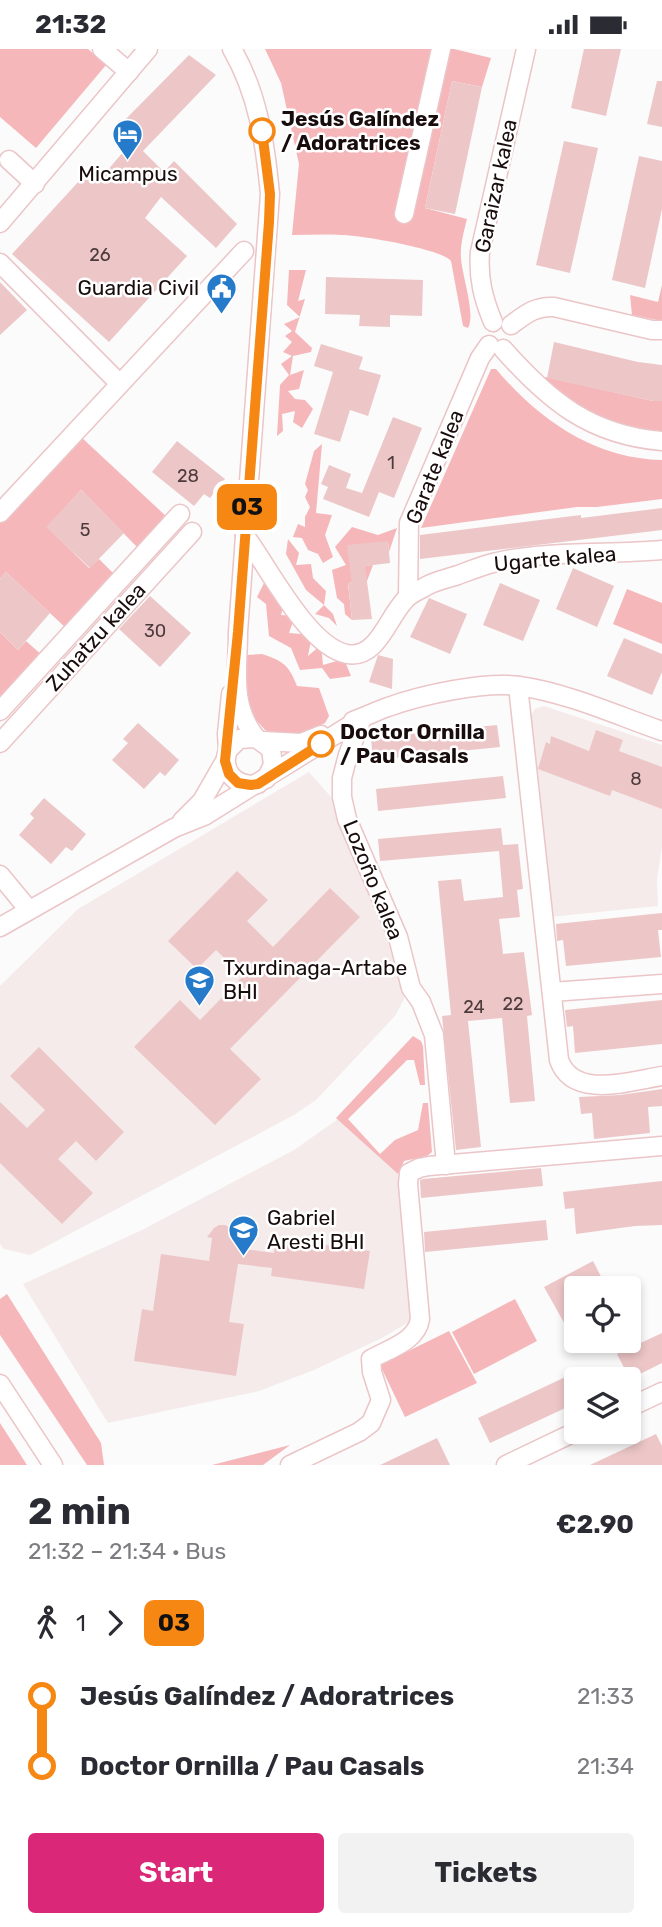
<!DOCTYPE html>
<meta charset="utf-8">
<style>
:root{--surface:#fff;--page:#f2f2f3;--text:#2b2b33;--muted:#7c7c81;--accent:#db2777}
body{margin:0;font-family:Rubik,sans-serif;background:var(--page);color:var(--text);height:100vh;display:flex;flex-direction:column;font-size:26px;white-space:nowrap}
*{box-sizing:border-box;margin:0}
p{font-size:23px;color:var(--muted)}
.icon{flex:none;width:38px;height:38px;fill:none;stroke:currentColor;stroke-width:2;stroke-linecap:round;stroke-linejoin:round}
.map{position:relative;height:1416px;overflow:hidden}
.drawer{display:flex;flex-direction:column;background:var(--surface);flex:1}
.drawer>*{flex:none}
.badge{padding:0 14px;border-radius:10px;font-size:24px;line-height:46px}
.controls{position:absolute;left:564px;top:1227px;display:grid;gap:14px}
.controls a{display:grid;place-items:center;width:77px;height:77px;border-radius:7px;background:var(--surface);box-shadow:0 4px 10px #0003;font-size:35px}
.map>.badge{position:absolute;translate:-50% -50%;box-shadow:0 0 0 4px #fff}
.legs{display:flex;align-items:center;gap:10px;height:77px;padding:0 28px;font-size:23px}
.legs p{margin-inline-start:auto}
.overview{display:flex;align-items:center;justify-content:space-between;height:119px;padding:0 28px}
h1{font-size:38px;font-weight:700;line-height:52px}
.action{display:flex;gap:14px;margin-top:auto;padding:14px 28px}
.action a{flex:1;height:80px;border-radius:7px;background:var(--accent);color:#fff;font-size:28px;font-weight:700;line-height:80px;text-align:center}
.action a+a{background:var(--page);color:var(--text)}
ul{padding:0 28px;list-style:none}
li{display:flex;align-items:center;gap:24px;height:70px;font-size:26px}
li i{display:grid;place-items:center;width:10px;height:100%;margin:0 9px;background:currentColor}
li i::after{content:'';width:18px;height:18px;margin:-9px;border:5px solid;border-radius:50%;background:var(--surface)}
li p{margin-inline-start:auto}
li:first-child i{background:linear-gradient(#0000 50%,currentColor 0)}
li:last-child i{background:linear-gradient(currentColor 50%,#0000 0)}
.status{display:flex;justify-content:space-between;align-items:center;height:49px;padding:0 35px;background:var(--surface);direction:ltr}
.status svg{height:19px;fill:currentColor}
.map>svg:first-child{display:block}
</style>
<div class="status"><b>21:32</b><svg viewBox="0 0 49 12"><path d="M0 12V9h3v3zM5 12V6h3v6zM10 12V3h3v9zM15 12V0h3v12zM26 1h20v11H26zM47 4h2v5h-2z"/></svg></div>
<div class="map">
<svg width="662" height="1416" viewBox="0 0 662 1416">
<rect width="100%" height="100%" fill="#fbfbfb"/>
<g fill="#f5ebeb">
<path d="M544,657L662,696V797L657,831L658,857L550,868L530,668L535,660Z"/>
<path d="M309,723L331,748L402,927L404,950L395,967L316,1051L294,1066L30,1206L4,1200L0,1195V937L78,860Z"/>
<path d="M338,1070L398,1125L411,1272L382,1289L314,1321L259,1342L108,1374L23,1235L140,1182L294,1101Z"/>
</g>
<g fill="#f6b7ba">
<path d="M0,0H88L106,16L36,99L0,68Z"/>
<path d="M265,0H454L491,9L482,38L452,32L425,159L467,170C464,182 460,196 461,209C462,227 476,265 468,279L463,277L451,212C442,200 360,186 341,186C325,185 308,186 292,186L299,115L281,34Z"/>
<path d="M289,221H306L298,252L305,250L295,283L312,299L311,303L293,307L290,326L304,321L299,340L288,342L295,350L305,351L313,360L302,379L293,373L295,362L282,365L283,382L277,387L280,336L289,326L281,315L292,307L283,303L292,293L285,287L292,282L284,275L300,268L287,256Z"/>
<path d="M662,236V272L632,266L630,246L658,253Z"/>
<path d="M491,320H496C538,370 594,410 662,411V450L597,458H577L421,479Z"/>
<path d="M546,328L653,352H662V387L588,366L542,334Z"/>
<path d="M80,387L168,469L140,501L81,441L47,478L89,519L99,510L116,527L67,580L6,523L0,530V474Z"/>
<path d="M322,395L316,464L332,466L325,486L333,508L323,514L318,505L308,501L302,489L293,488L298,475L305,478V468L310,458L305,448L308,441L305,435L314,402Z"/>
<path d="M352,478L378,486L397,479L389,503L388,493L350,518L373,516L367,532L348,534L352,571L345,565L344,555L337,549L332,521L346,516L335,498Z"/>
<path d="M288,490L299,504L296,516L311,515L313,529L326,542L324,556L333,565L337,577L329,569L315,565L324,556L306,541L286,505Z"/>
<path d="M267,528L275,540L270,544L284,555L281,566L295,567L289,584L312,586L308,607L321,596L323,616L344,610L351,627L330,630L322,619L300,621L291,599L269,587L266,555L257,548Z"/>
<path d="M627,540L662,554V595L613,575Z"/>
<path d="M0,583L18,601L26,592L43,607L0,653Z"/>
<path d="M262,605C283,612 289,616 297,637L319,639L329,667L325,674L302,686L283,687L265,681L244,657L246,606Z"/>
<path d="M413,987L421,992L423,997L425,1036H420L414,1011H407L348,1070L380,1105L395,1091L418,1081L423,1054H428L432,1103L427,1107L404,1112L398,1125L336,1069Z"/>
<path d="M7,1245L101,1394L104,1416H87L0,1286V1250Z"/>
<path d="M515,1250L537,1292L474,1325L452,1283Z"/>
<path d="M449,1282L477,1334L405,1368L380,1316Z"/>
<path d="M0,1374L27,1416H0Z"/>
<path d="M290,1396L263,1416H212Z"/>
</g>
<g fill="#edc7c8">
<path d="M584,0H621L606,67L571,59Z"/>
<path d="M189,6L216,26L143,102L164,123L174,112L237,175L216,199L161,148L145,169L187,207L109,293L12,205L91,119L101,129L129,96L116,80Z"/>
<path d="M452,32L482,38L455,165L425,159Z"/>
<path d="M657,32H662V78L647,75Z"/>
<path d="M564,92L598,99L570,224L536,216Z"/>
<path d="M639,107L662,112V160L645,239L612,231Z"/>
<path d="M326,228L423,231L422,267L390,266V278L359,277L360,266L325,265Z"/>
<path d="M0,233L27,261L0,286Z"/>
<path d="M554,293L638,313L662,316V352H653L547,329Z"/>
<path d="M321,295L363,308L359,320L381,326L368,367L350,361L340,393L314,385L333,323L314,317Z"/>
<path d="M393,368L422,379L394,449L379,443L369,468L323,450L328,438L321,435L329,416L351,425L346,439L362,444Z"/>
<path d="M177,392L225,430L210,449L204,445L194,457L152,423Z"/>
<path d="M81,441L124,484L90,519L46,478Z"/>
<path d="M662,459V481L420,510V486L581,466V469Z"/>
<path d="M388,492L390,514L365,517L372,570L352,571L348,534H352L347,496Z"/>
<path d="M573,519L614,537L597,578L556,560Z"/>
<path d="M6,523L50,564L18,601L0,583V530Z"/>
<path d="M500,534L540,551L523,592L483,576Z"/>
<path d="M150,547L191,584L160,618L119,580Z"/>
<path d="M429,549L467,565L450,605L410,588Z"/>
<path d="M624,589L662,605V623L652,646L607,627Z"/>
<path d="M378,606L393,610L392,640L369,633Z"/>
<path d="M138,674L179,711L165,727L160,723L144,740L112,711L128,694L123,690Z"/>
<path d="M497,676L500,698L373,711L371,689Z"/>
<path d="M596,681L623,691L619,702L662,718V760L612,741L610,747L538,720L546,693L550,695L551,687L589,702Z"/>
<path d="M503,727L506,749L378,762L376,740Z"/>
<path d="M44,749L86,785L72,802L66,798L51,815L19,786L34,769L30,765Z"/>
<path d="M501,779L503,796L518,795L523,840L517,841L520,868L499,870L503,905L524,903L532,966L527,967L535,1052L510,1054L502,969L468,972L481,1098L456,1101L442,967L451,966L438,832L461,830L464,852L503,848L499,802L380,812L378,790Z"/>
<path d="M237,822L268,851L247,872L273,898L330,839L360,868L230,1000L261,1030L215,1076L134,998L180,951L200,971L243,927L216,901L197,920L168,892Z"/>
<path d="M662,864V881H658L661,908L566,917L563,891L557,892L556,875Z"/>
<path d="M662,951V995L575,1004L573,977L567,978L565,961Z"/>
<path d="M39,998L124,1083L96,1112L76,1092L58,1110L93,1144L62,1175L0,1114V1053L27,1079L45,1061L10,1027Z"/>
<path d="M662,1040V1057L648,1058L650,1084L594,1090L592,1064L581,1065L579,1048L620,1046Z"/>
<path d="M541,1119L543,1137L421,1149L420,1131L423,1130Z"/>
<path d="M662,1132V1176L635,1177L576,1185L574,1159L565,1160L563,1143Z"/>
<path d="M546,1171L548,1191L425,1203L424,1183Z"/>
<path d="M219,1176H225L235,1182L237,1199L274,1204L276,1189L370,1202L364,1240L271,1227L272,1219L238,1215L229,1273L244,1275L236,1327L134,1312L142,1260L153,1262L161,1205L209,1212L212,1189L207,1188L214,1179Z"/>
<path d="M593,1212L607,1239H576V1295L544,1238Z"/>
<path d="M662,1284V1314L630,1330L617,1305Z"/>
<path d="M576,1323V1354L490,1394L478,1369Z"/>
<path d="M656,1385L662,1397V1416H590Z"/>
<path d="M437,1389L450,1416H380Z"/>
</g>
<g fill="none" stroke-linecap="round" stroke-linejoin="round">
<defs>
<g id="street">
<path d="M102,0L129,23"/>
<path d="M232,0C258,45 265,93 270,145L238,583C238,622 230,656 256,689"/>
<path d="M9,111L35,135"/>
<path d="M404,165L441,0"/>
<path d="M0,174L148,0"/>
<path d="M0,214L120,335"/>
<path d="M493,273C483,249 478,229 480,203L526,0"/>
<path d="M511,276C526,265 535,257 554,258L652,281H662"/>
<path d="M503,300C549,352 590,386 662,392"/>
<path d="M0,464L244,202"/>
<path d="M245,487C268,517 308,598 347,605C379,611 389,563 409,547C413,544 419,541 423,539C433,532 446,530 458,526C469,522 481,517 493,514C544,501 609,506 662,501"/>
<path d="M408,547L409,474L480,309L489,296"/>
<path d="M518,637L559,1011C573,1051 630,1032 662,1027"/>
<path d="M0,662L180,465"/>
<path d="M362,669L348,706L342,729V748L347,770L398,888L411,939L421,953L434,986L446,1116"/>
<path d="M353,672C365,668 376,662 388,658C421,646 485,632 519,637C568,644 616,666 662,682"/>
<path d="M263,692L301,694L321,686"/>
<path d="M0,694L192,483"/>
<path d="M228,701L227,685L231,645"/>
<path d="M258,735C236,739 220,722 228,701L239,690L256,689L271,700L273,716L266,730"/>
<path d="M182,772L202,752L225,712"/>
<path d="M0,826L29,861"/>
<path d="M0,878L174,779L204,767L362,669"/>
<path d="M552,943L662,935"/>
<path d="M0,1335L53,1416"/>
<path d="M628,1359L662,1343"/>
<path d="M290,1416L359,1383L371,1374L381,1351L372,1323L371,1310C389,1300 417,1292 420,1270L408,1135L409,1124L419,1119L429,1117L662,1097"/>
<path d="M506,1416L577,1382"/>
</g>
</defs>
<use href="#street" stroke="#ebc5c7" stroke-width="21"/>
<use href="#street" stroke="#fff" stroke-width="18"/>
</g>
<g fill="none" stroke-linecap="round" stroke-linejoin="round">
<defs>
<path id="line-1" d="M262,82L270,145L269,173L238,583L225,712L229,725L238,734L251,736L258,735L321,695"/>
</defs>
<use href="#line-1" stroke="#fff" stroke-width="16"/>
<use href="#line-1" stroke="#f68712" stroke-width="10"/>
</g>
<defs>
<symbol id="hotel-pin" viewBox="-11 -11 22 30"><path d="M0 17L-7.5 6A9.5 9.5 0 1 1 7.5 6Z" fill="#257bc9" stroke="#fff"/><path d="M-6-4.5h1.5V1H6V5H4.5V3h-9V5H-6ZM-4 0a1.8 1.8 0 1 1 3.6 0ZM.5 0V-2.5h3Q6-2.5 6 0Z" fill="#fff"/></symbol>
<symbol id="civic-pin" viewBox="-11 -11 22 30"><path d="M0 17L-7.5 6A9.5 9.5 0 1 1 7.5 6Z" fill="#257bc9" stroke="#fff"/><path d="M-.6-6.5H3V-4.5H.6V-3L4-1V1h2V6H-6V1h2V-1L-.6-3ZM-1.2 2.5V6h2.4V2.5Z" fill="#fff"/></symbol>
<symbol id="school-pin" viewBox="-11 -11 22 30"><path d="M0 17L-7.5 6A9.5 9.5 0 1 1 7.5 6Z" fill="#257bc9" stroke="#fff"/><path d="M0-5L7-2L0 1L-7-2ZM-4 1L0 2.5L4 1V4Q0 6-4 4Z" fill="#fff"/></symbol>
</defs>
<g fill-rule="evenodd">
<use href="#hotel-pin" x="110" y="68" width="35" height="47"/>
<use href="#civic-pin" x="204" y="222" width="35" height="47"/>
<use href="#school-pin" x="182" y="914" width="35" height="47"/>
<use href="#school-pin" x="226" y="1164" width="35" height="47"/>
</g>
<g fill="#fff" stroke="#f68712" stroke-width="3.5">
<circle cx="262" cy="82" r="12"/>
<circle cx="321" cy="695" r="12"/>
</g>
<g text-anchor="middle" stroke-width="5" stroke-linejoin="round" paint-order="stroke">
<g font-size="18" fill="#4d3b3c">
<text x="100" y="212">26</text>
<text x="391" y="420">1</text>
<text x="188" y="433">28</text>
<text x="85" y="487">5</text>
<text x="155" y="588">30</text>
<text x="636" y="736">8</text>
<text x="513" y="961">22</text>
<text x="474" y="964">24</text>
</g>
<g font-size="21" font-weight="bold" fill="#180c0d" stroke="#fff" text-anchor="start">
<text x="281" y="77">Jesús Galíndez<tspan x="281" dy="24">/ Adoratrices</tspan></text>
<text x="340" y="690">Doctor Ornilla<tspan x="340" dy="24">/ Pau Casals</tspan></text>
</g>
<g font-size="21" fill="#180c0d" stroke="#fff" text-anchor="start">
<text x="128" y="132" text-anchor="middle">Micampus</text>
<text x="199" y="246" text-anchor="end">Guardia Civil</text>
<text x="223" y="926">Txurdinaga-Artabe<tspan x="223" dy="24">BHI</tspan></text>
<text x="267" y="1176">Gabriel<tspan x="267" dy="24">Aresti BHI</tspan></text>
</g>
<g font-size="21" fill="#180c0d" stroke="#fff">
<text transform="translate(496 137) rotate(-78)" y="7">Garaizar kalea</text>
<text transform="translate(435 418) rotate(-68)" y="7">Garate kalea</text>
<text transform="translate(555 510) rotate(-5)" y="7">Ugarte kalea</text>
<text transform="translate(96 588) rotate(-48)" y="7">Zuhatzu kalea</text>
<text transform="translate(373 831) rotate(68)" y="7">Lozoño kalea</text>
</g>
</g>
</svg>
<div class="controls">
<a><svg class="icon" aria-label="locate" viewBox="0 0 24 24"><circle cx="12" cy="12" r="6"/><path d="M12 2v4M12 18v4M2 12h4M18 12h4"/></svg></a>
<a><svg class="icon" aria-label="layers" viewBox="0 0 24 24"><path d="M12 4l9 5-9 5-9-5zM3 14l9 5 9-5"/></svg></a>
</div>
<b class="badge" style="left:247px;top:458px;background:#f68712;color:#111">03</b>
</div>
<section class="drawer">
<div class="overview"><div><h1>2 min</h1><p>21:32 – 21:34 · Bus</p></div><b>€2.90</b></div>
<div class="legs"><svg class="icon" aria-label="walk" viewBox="0 0 24 24"><circle cx="13" cy="4" r="2"/><path d="M13 8l-2 6 4 7M11 14l-3 7M7 12l3-4h3l4 4"/></svg>1<svg class="icon" aria-label="forward" viewBox="0 0 24 24"><path d="M9 5l7 7-7 7"/></svg><b class="badge" style="background:#f68712;color:#111">03</b></div>
<ul>
<li><i style="color:#f68712"></i><b>Jesús Galíndez / Adoratrices</b><p>21:33</p></li>
<li><i style="color:#f68712"></i><b>Doctor Ornilla / Pau Casals</b><p>21:34</p></li>
</ul>
<div class="action"><a>Start</a><a>Tickets</a></div>
</section>
